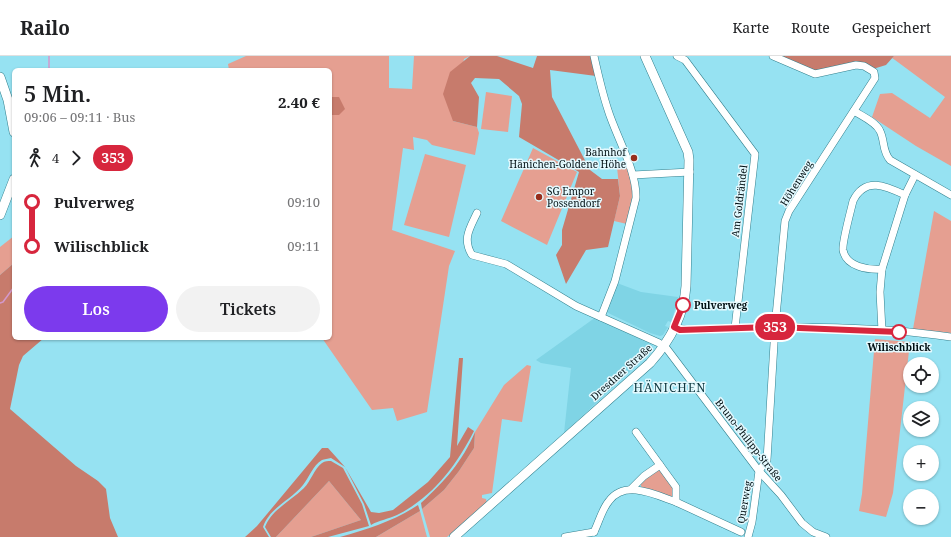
<!DOCTYPE html>
<html lang="de">
<meta charset="utf-8">
<style>
:root{--surface:#fff;--page:#f2f2f2;--text:#202124;--muted:#757577;--line:#e0e0e0;--accent:#7c3aed}
body{margin:0;font-family:"Noto Serif",serif;background:var(--page);color:var(--text);height:100vh;display:flex;flex-direction:column;font-size:15px;white-space:nowrap}
*{box-sizing:border-box;margin:0}
p{font-size:13px;color:var(--muted)}
.icon{flex:none;width:22px;height:22px;fill:none;stroke:currentColor;stroke-width:2;stroke-linecap:round;stroke-linejoin:round}
.map{position:relative;flex:1;overflow:hidden}
.side{position:absolute;left:12px;top:12px;width:320px;height:272px;display:flex;flex-direction:column;background:var(--surface);border-radius:6px;box-shadow:0 1px 3px #0004}
.side>*{flex:none}
.badge{padding:0 8px;border-radius:13px;font-size:14px;line-height:26px}
.tools{position:absolute;left:903px;top:301px;display:grid;gap:8px}
.tools a{display:grid;place-items:center;width:36px;height:36px;border-radius:50%;background:var(--surface);box-shadow:0 1px 3px #0004;font-size:20px}
.map>.badge{position:absolute;translate:-50% -50%;box-shadow:0 0 0 2px #fff}
.legs{display:flex;align-items:center;gap:6px;height:44px;padding:0 12px;font-size:13px}
.legs p{margin-inline-start:auto}
.head{display:flex;align-items:center;justify-content:space-between;height:68px;padding:0 12px}
h1{font-size:22px;font-weight:600;line-height:30px}
.button{display:flex;gap:8px;margin-top:auto;padding:8px 12px}
.button a{flex:1;height:46px;border-radius:24px;background:var(--accent);color:#fff;font-size:16px;font-weight:600;line-height:46px;text-align:center}
.button a+a{background:var(--page);color:var(--text)}
ul{padding:0 12px;list-style:none}
li{display:flex;align-items:center;gap:14px;height:44px;font-size:15px}
li i{display:grid;place-items:center;width:6px;height:100%;margin:0 5px;background:currentColor}
li i::after{content:'';width:10px;height:10px;margin:-5px;border:3px solid;border-radius:50%;background:var(--surface)}
li p{margin-inline-start:auto}
li:first-child i{background:linear-gradient(#0000 50%,currentColor 0)}
li:last-child i{background:linear-gradient(currentColor 50%,#0000 0)}
header{display:flex;align-items:center;gap:24px;box-sizing:border-box;height:56px;padding:0 20px;background:var(--surface);border-bottom:1px solid var(--line)}
header strong{font-size:19px}
nav{display:flex;gap:22px;margin-inline-start:auto;font-size:14px}
.map>svg:first-child{display:block}
</style>
<header>
<strong>Railo</strong>
<nav><a>Karte</a><a>Route</a><a>Gespeichert</a></nav>
</header>
<div class="map">
<svg width="951" height="481" viewBox="0 0 951 481">
<rect width="100%" height="100%" fill="#96e2f2"/>
<g fill="#7fd4e5">
<path d="M617,227L641,236L678,241L673,261L671,266L668,265L665,270L668,271L663,279L660,280L650,277L606,256Z"/>
<path d="M596,261L652,289L653,294L564,377L571,312L541,307L536,304Z"/>
</g>
<g fill="#e59f91">
<path d="M246,0H389V32L412,33L414,0H470L464,3L453,65L477,71L479,77L475,99L432,89L427,84L413,81L414,94L403,92L392,174L455,195L449,210L427,356L397,365L393,352L372,354L322,282H330V14H229L228,8Z"/>
<path d="M894,0H951V110L916,90L872,61L880,38L892,37L930,62L945,41L895,4L892,2Z"/>
<path d="M486,36L512,40L508,76L481,73Z"/>
<path d="M533,92L577,116L547,189L501,165Z"/>
<path d="M425,98L466,109L449,181L404,169Z"/>
<path d="M617,111H627C636,133 632,145 627,168L614,165L620,140Z"/>
<path d="M934,155L951,165V277L913,273Z"/>
<path d="M14,180V207L0,219V191Z"/>
<path d="M875,283L910,286L893,437L886,461L859,455L862,438Z"/>
<path d="M527,309L531,310L522,366L502,363L492,437L482,439V442L486,443L487,448L447,481H430L422,453L444,434L459,415L474,392L475,376L504,329Z"/>
<path d="M656,414H660L673,430V440L671,442L642,432L640,427Z"/>
<path d="M329,425L361,464L311,481H276Z"/>
<path d="M420,455L427,481H376Z"/>
</g>
<g fill="#c77b6c">
<path d="M470,0H497L533,12L537,0H591L596,20L550,14L552,41L590,114L602,123H618L620,140L608,191L586,194L566,228L556,199L562,189V174L579,116L519,81L522,48L519,40L499,23L475,22L471,27L479,41L477,71L453,65L443,38L450,16Z"/>
<path d="M777,0H894L886,9L873,13L864,9L818,17Z"/>
<path d="M330,41H339L345,53L339,59H330Z"/>
<path d="M14,207V282H44L23,300L19,309L10,353L76,410L98,425L106,433L110,462L118,481H0V219Z"/>
<path d="M459,302H463L457,390L468,371L474,375C456,410 433,441 397,459C389,463 379,464 371,469L364,448L345,411L331,402C328,403 324,403 322,404C313,409 309,422 303,429C290,445 270,451 263,471L269,481H245L257,470L322,392H328L345,411L371,456L379,457L393,454L428,426L450,401Z"/>
<path d="M475,376L474,392L459,415L444,434L422,453L421,447C445,425 462,406 475,376Z"/>
<path d="M331,405L343,412L362,448L369,470L328,481H311L361,464L329,425L276,481H271L265,471C272,453 291,445 304,432C311,425 314,413 322,407C325,405 328,405 331,405Z"/>
<path d="M418,449L420,455L376,481H340C368,473 394,465 418,449Z"/>
</g>
<g fill="none" stroke-linecap="round" stroke-linejoin="round">
<g stroke="#d499cc" stroke-width="1.5">
<path d="M49,0V14"/>
<path d="M0,247L3,246L14,231"/>
</g>
<defs>
<g id="minor">
<path d="M594,0C598,18 602,36 608,54C616,80 637,115 636,142L615,225L601,261"/>
<path d="M677,0L685,4L755,98L735,272"/>
<path d="M854,55C862,60 876,66 880,75C885,85 882,95 890,104L951,139"/>
<path d="M633,119L690,116"/>
<path d="M477,157C470,172 462,183 472,199L506,208L576,250L659,287L667,293L759,415L781,439L802,467L813,476L826,481"/>
<path d="M882,213C868,214 846,211 843,194C842,186 851,154 853,145C865,120 886,130 905,139"/>
<path d="M674,271L686,274C774,271 864,268 951,281"/>
<path d="M882,275L880,236L882,213L905,139L915,119"/>
<path d="M636,376L676,431V446L741,476"/>
<path d="M631,433L644,420L660,409"/>
<path d="M594,476C599,466 602,453 609,445C625,423 656,439 676,446"/>
<path d="M565,481L594,476"/>
<path d="M748,481L752,466L759,415L767,404L775,271L785,165L789,155L875,22L874,16L864,10L856,9L815,18L773,0"/>
</g>
<g id="major">
<path d="M0,21L8,44L14,76"/>
<path d="M0,159L14,123"/>
<path d="M454,481L650,307C669,286 684,260 686,230L689,104L688,96L645,0"/>
</g>
</defs>
<use href="#minor" stroke="#32808e" stroke-width="8"/>
<use href="#major" stroke="#32808e" stroke-width="10"/>
<use href="#minor" stroke="#fff" stroke-width="7"/>
<use href="#major" stroke="#fff" stroke-width="9"/>
</g>
<g fill="none" stroke-linecap="round" stroke-linejoin="round">
<defs>
<path id="line-1" d="M683,249L674,271L680,274L775,271L899,276"/>
</defs>
<use href="#line-1" stroke="#fff" stroke-width="9"/>
<use href="#line-1" stroke="#d7263d" stroke-width="6"/>
</g>
<g fill="#972e1d" stroke="#e4f9fe" stroke-width="1.5">
<circle cx="634" cy="102" r="4"/>
<circle cx="539" cy="141" r="4"/>
</g>
<g fill="#fff" stroke="#d7263d" stroke-width="2">
<circle cx="683" cy="249" r="7"/>
<circle cx="899" cy="276" r="7"/>
</g>
<g text-anchor="middle" stroke-width="3" stroke-linejoin="round" paint-order="stroke">
<g font-size="10" fill="#000f13" stroke="#e4f9fe" text-anchor="end">
<text x="626" y="100">Bahnhof<tspan x="626" dy="12">Hänichen-Goldene Höhe</tspan></text>
<text x="547" y="139" text-anchor="start">SG Empor<tspan x="547" dy="12">Possendorf</tspan></text>
</g>
<g font-size="10" fill="#000f13" stroke="#e4f9fe">
<text transform="translate(796 127) rotate(-58)" y="4">Höhenweg</text>
<text transform="translate(739 145) rotate(-83)" y="4">Am Goldrändel</text>
<text transform="translate(621 316) rotate(-42)" y="4">Dresdner Straße</text>
<text transform="translate(749 384) rotate(52)" y="4">Bruno-Philipp-Straße</text>
<text transform="translate(744 446) rotate(-80)" y="4">Querweg</text>
</g>
<g font-size="10" font-weight="bold" fill="#000f13" stroke="#e4f9fe" text-anchor="start">
<text x="694" y="253">Pulverweg</text>
<text x="899" y="295" text-anchor="middle">Wilischblick</text>
</g>
<g font-size="12" letter-spacing="1" fill="#0d373f" stroke="#e4f9fe">
<text x="670" y="336">HÄNICHEN</text>
</g>
</g>
</svg>
<div class="tools">
<a><svg class="icon" aria-label="locate" viewBox="0 0 24 24"><circle cx="12" cy="12" r="6"/><path d="M12 2v4M12 18v4M2 12h4M18 12h4"/></svg></a>
<a><svg class="icon" aria-label="layers" viewBox="0 0 24 24"><path d="M12 4l9 5-9 5-9-5zM3 14l9 5 9-5"/></svg></a>
<a>+</a>
<a>−</a>
</div>
<b class="badge" style="left:775px;top:271px;background:#d7263d;color:#fff">353</b>
<section class="side">
<div class="head"><div><h1>5 Min.</h1><p>09:06 – 09:11 · Bus</p></div><b>2.40 €</b></div>
<div class="legs"><svg class="icon" aria-label="walk" viewBox="0 0 24 24"><circle cx="13" cy="4" r="2"/><path d="M13 8l-2 6 4 7M11 14l-3 7M7 12l3-4h3l4 4"/></svg>4<svg class="icon" aria-label="forward" viewBox="0 0 24 24"><path d="M9 5l7 7-7 7"/></svg><b class="badge" style="background:#d7263d;color:#fff">353</b></div>
<ul>
<li><i style="color:#d7263d"></i><b>Pulverweg</b><p>09:10</p></li>
<li><i style="color:#d7263d"></i><b>Wilischblick</b><p>09:11</p></li>
</ul>
<div class="button"><a>Los</a><a>Tickets</a></div>
</section>
</div>
